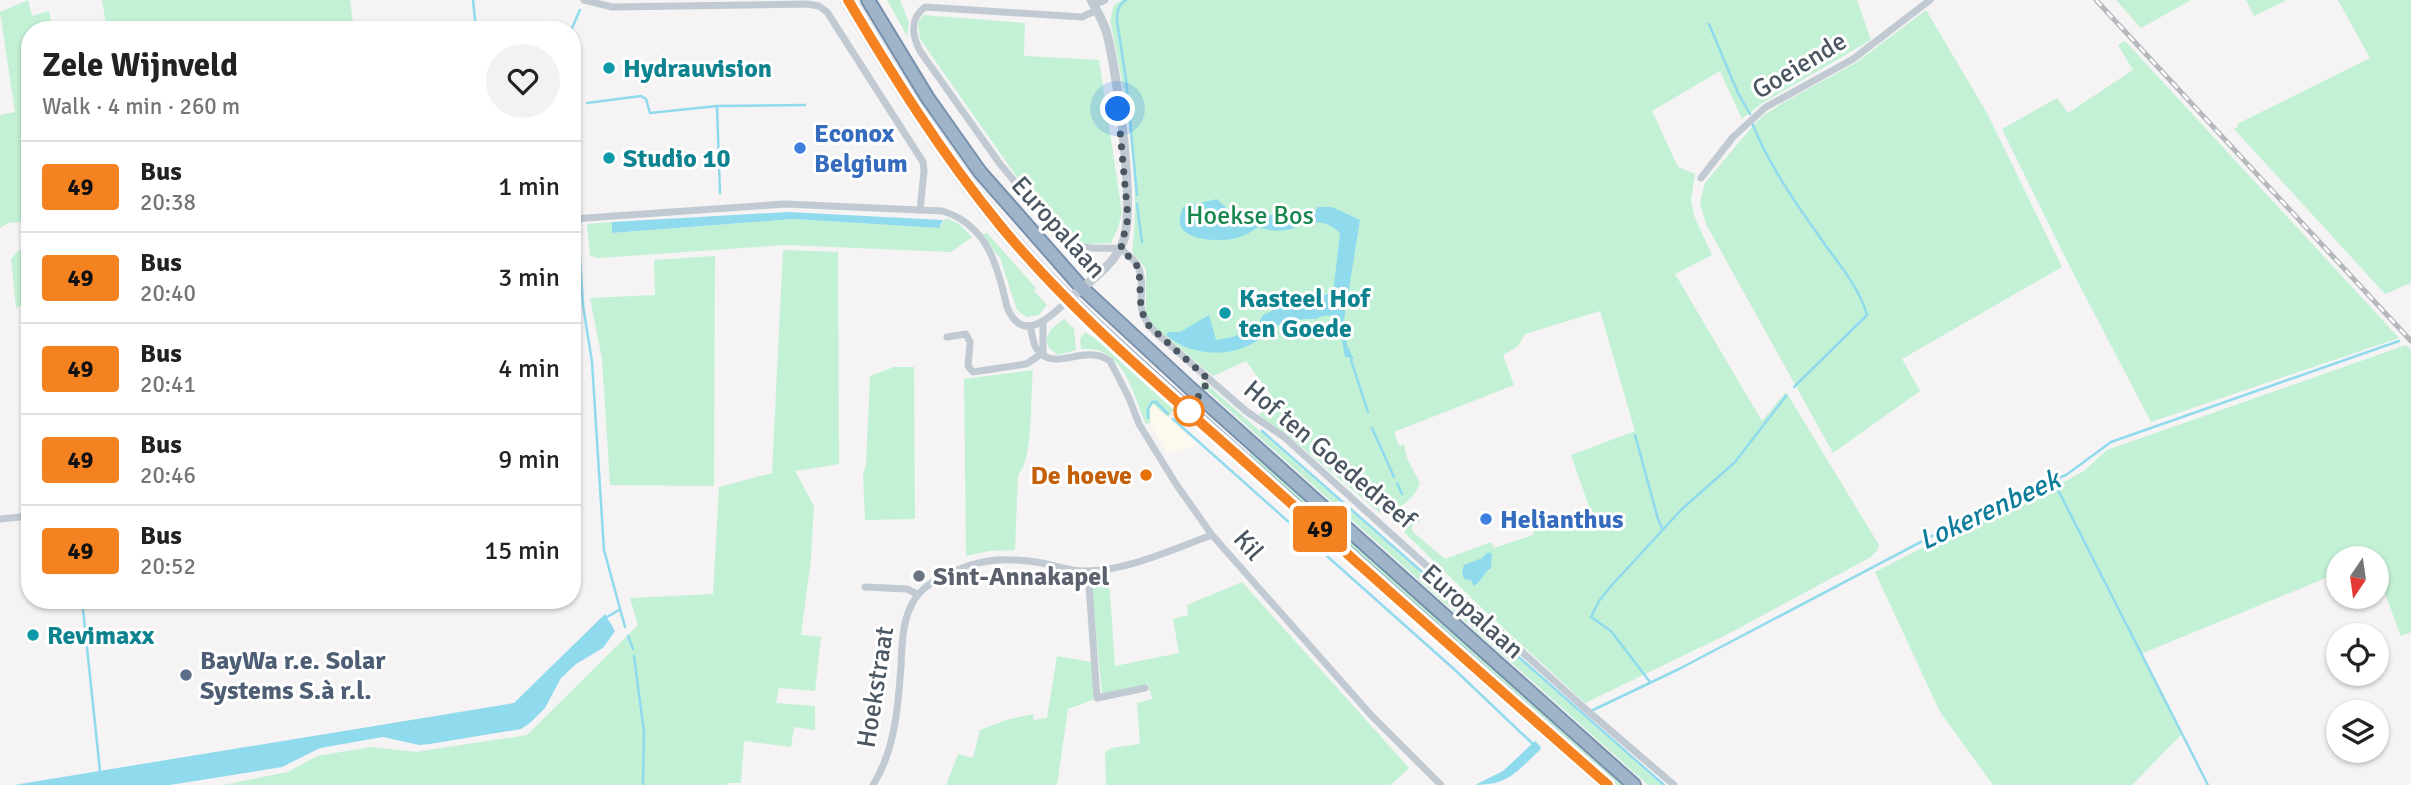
<!DOCTYPE html>
<meta charset="utf-8">
<style>
:root{--surface:#fff;--page:#f2f2f2;--text:#222;--muted:#767676;--line:#e0e0e0}
body{margin:0;font-family:Signika,sans-serif;background:var(--page);color:var(--text);height:100vh;display:flex;flex-direction:column;font-size:26px;white-space:nowrap}
*{box-sizing:border-box;margin:0}
p{font-size:23px;color:var(--muted)}
.icon{flex:none;width:38px;height:38px;fill:none;stroke:currentColor;stroke-width:2;stroke-linecap:round;stroke-linejoin:round}
.map{position:relative;flex:1;overflow:hidden}
.side{position:absolute;left:21px;top:21px;width:560px;height:588px;display:flex;flex-direction:column;background:var(--surface);border-radius:28px;box-shadow:0 2px 5px #0004}
.side>*{flex:none}
.badge{padding:0 14px;border-radius:5px;font-size:24px;line-height:46px}
.needle{width:46px;rotate:193deg}
.buttons{position:absolute;left:2326px;top:546px;display:grid;gap:14px}
.buttons a{display:grid;place-items:center;width:63px;height:63px;border-radius:50%;background:var(--surface);box-shadow:0 2px 5px #0004;font-size:35px}
.you{position:absolute;width:35px;height:35px;margin:-18px;border:5px solid #fff;border-radius:50%;background:#1a73e8;box-shadow:0 0 0 10px #1a73e833}
.map>.badge{position:absolute;translate:-50% -50%;box-shadow:0 0 0 4px #fff}
.round{display:grid;place-items:center;flex:none;width:74px;height:74px;border-radius:37px;background:var(--page)}
.headline{display:flex;align-items:center;justify-content:space-between;height:119px;padding:0 21px}
h1{font-size:33px;font-weight:800;line-height:52px}
ul{padding:0;list-style:none}
li{display:flex;align-items:center;gap:21px;height:91px;padding:0 21px;border-top:2px solid var(--line)}
li div{flex:1}
li b{display:block;font-size:26px}
li em{font-style:normal}
li .badge{min-width:77px;font-weight:700;text-align:center}
.map>svg:first-child{display:block}
</style>
<div class="map">
<svg width="2411" height="785" viewBox="0 0 2411 785">
<rect width="100%" height="100%" fill="#f5f3f3"/>
<path fill="#fdf9ef" d="M1153,404L1168,417L1199,445L1167,454L1150,423V408Z"/>
<g fill="#c3f1d5">
<path d="M28,0L32,16L49,11L53,30H30V221L8,223L0,228V115L15,112L0,12Z"/>
<path d="M102,0H350L354,30H107Z"/>
<path d="M887,0H900L909,23L907,36Z"/>
<path d="M1122,0H1857L1871,40L1761,104L1742,119L1720,71L1652,111L1678,167L1695,174L1691,200L1694,216L1712,255L1675,274L1762,421L1786,392L1879,545L1878,549L1871,557L1726,635L1585,703L1487,613L1404,532L1405,526L1419,515L1422,519L1412,526V531L1445,559L1491,542L1494,548L1533,535L1534,525L1560,518L1568,526L1593,518L1571,455L1635,431L1600,311L1525,334L1518,346L1503,355L1514,385L1394,432L1399,446L1404,444L1407,458L1420,483C1413,501 1399,510 1380,513L1287,435L1259,415L1273,398L1246,361L1213,376L1151,324L1146,316V269L1132,252C1142,178 1125,93 1110,20L1114,5Z"/>
<path d="M2116,0H2191L2141,28Z"/>
<path d="M2246,0H2287L2254,16Z"/>
<path d="M2338,0H2411V283L2385,294L2234,129L2238,127L2237,124L2370,58Z"/>
<path d="M1926,10L1987,113L2062,267L1902,359L1920,391L1833,453L1706,224L1700,203L1705,183L1751,128L1763,116L1781,104L1857,62Z"/>
<path d="M923,15L1025,23L1024,56L1099,60L1122,212L1118,228L1111,243L1084,244L1074,241L1062,232L1026,190L920,39L918,23Z"/>
<path d="M2125,41L2399,338L2151,422L2069,265L2002,129L2057,98L2068,113L2133,70L2118,45Z"/>
<path d="M946,218L959,224L972,237L951,252L785,245L599,258L590,256L587,224L612,222L613,233L793,219L939,228Z"/>
<path d="M987,233L1036,288L1034,291L1047,305L1039,315L1027,317L1017,310L1000,258L982,235Z"/>
<path d="M30,248V260L22,262L26,304L16,308L11,259L19,250Z"/>
<path d="M783,250L838,252L839,464L795,471L814,506L811,559L801,635L821,637L815,691L779,688L776,703L815,706V730L794,727L791,747L744,741L741,783H728L727,785H223L288,772L317,756L372,747L416,752L527,735L638,625L630,598L713,594L719,487L772,473Z"/>
<path d="M715,256L714,486L610,485L602,359L590,298L655,295L654,260Z"/>
<path d="M1064,319L1074,329L1076,350L1058,355L1049,348L1046,339L1051,329Z"/>
<path d="M1085,332L1103,344L1175,408L1168,417L1153,404L1150,408V423L1146,424C1133,394 1123,344 1081,349L1080,339Z"/>
<path d="M2406,345L2411,350V632L2401,636L2377,573L2376,558H2338V573L2141,654L2181,735L2132,785H1993L1940,712L1875,572L1991,513L2058,485L2084,471L2107,450Z"/>
<path d="M894,367H914L915,519L865,520L863,475L866,465L870,376Z"/>
<path d="M1033,370C1030,395 1034,459 1018,475L1015,550L989,551L966,556L964,379Z"/>
<path d="M1203,381L1662,785H1648L1200,384Z"/>
<path d="M1253,451L1626,785H1616L1247,457Z"/>
<path d="M1109,578L1115,666L1179,653L1173,619L1188,615L1187,605L1242,582L1409,768L1391,785H1106L1105,752L1112,748L1140,744L1137,703L1152,699L1148,684L1102,694L1091,579Z"/>
<path d="M1057,656L1092,662L1095,699L1068,709L1057,785H946L958,754L973,758L980,730L1006,720L1034,714L1033,720L1047,718Z"/>
</g>
<g fill="#90daee">
<path d="M1217,199C1222,204 1229,211 1235,213C1261,221 1288,209 1314,212L1318,207H1332L1360,220L1344,320L1347,345L1354,359L1345,357L1338,319C1332,314 1323,315 1316,319C1306,317 1272,325 1264,332C1262,335 1261,338 1258,340C1231,359 1190,356 1166,335L1168,332H1180L1209,315L1216,340L1233,337L1248,330L1257,326L1263,315L1286,304L1333,293L1340,233C1320,214 1307,226 1286,230C1277,232 1267,230 1258,227C1250,233 1242,237 1232,239C1219,242 1183,240 1180,224C1179,218 1181,212 1183,207Z"/>
<path d="M788,212L943,220L939,228L793,219L612,233V222Z"/>
<path d="M1488,552L1492,554L1491,568C1483,573 1482,581 1474,586L1471,580L1464,579L1462,571L1464,565L1482,558Z"/>
<path d="M605,614L615,631L603,648L576,664L561,678L545,708L530,723L521,729L430,744L419,745L383,737L320,748L282,767L170,785H14L514,703Z"/>
<path d="M1535,741L1541,747L1540,750C1516,772 1509,785 1475,785L1503,771Z"/>
</g>
<g fill="none" stroke-linecap="round" stroke-linejoin="round">
<g stroke="#90daee" stroke-width="2.5">
<path d="M473,0L476,30"/>
<path d="M1126,0C1118,5 1117,11 1117,21L1126,79L1137,195"/>
<path d="M1709,24L1738,93L1750,114"/>
<path d="M571,30L580,10"/>
<path d="M587,103L641,96L646,99L650,113L717,106L805,105"/>
<path d="M717,106L720,193"/>
<path d="M1752,123C1768,163 1794,201 1819,236C1836,261 1859,286 1867,315L1794,387"/>
<path d="M572,133L577,205"/>
<path d="M1137,204L1142,242"/>
<path d="M578,227L583,305L592,362L604,550L625,627"/>
<path d="M1351,360L1368,412"/>
<path d="M1148,418V409L1152,402H1156L1168,414"/>
<path d="M1173,419L1455,670L1534,745"/>
<path d="M1372,428L1394,477"/>
<path d="M1262,431L1664,785"/>
<path d="M1635,435L1658,519L1662,528"/>
<path d="M2053,480L2208,785"/>
<path d="M1397,483L1402,494"/>
<path d="M82,600L100,771"/>
<path d="M607,617L619,610"/>
<path d="M628,636L633,649"/>
<path d="M634,656L644,732L643,785"/>
<path d="M1650,682L1611,631L1591,617L1599,601L1611,586L1681,510L1735,462L1786,396"/>
<path d="M1593,710L1679,669L1995,503L2066,475L2111,442L2399,341"/>
</g>
<defs>
<g id="trunk">
<path d="M848,0C894,78 942,154 999,224C1067,307 1150,375 1229,447C1354,560 1481,673 1608,785"/>
<path d="M868,0L927,97L980,172L1082,288L1190,388L1634,785"/>
</g>
</defs>
<use href="#trunk" stroke="#7690ad" stroke-width="16"/>
<g stroke="#c1cad2" stroke-width="7">
<path d="M584,0L612,7L807,4L819,6L827,12L923,162L924,171L920,210"/>
<path d="M1094,5L1105,0"/>
<path d="M1097,10L1082,17L925,7C909,19 912,35 920,51L1000,164L1062,238C1080,251 1100,248 1120,248C1127,254 1136,260 1139,269C1148,294 1130,306 1155,332L1246,411L1284,437L1582,706L1674,785"/>
<path d="M1701,178L1733,137L1766,107L1853,59L1930,0"/>
<path d="M572,219L785,204L942,211C987,224 998,266 1007,307C1022,345 1051,317 1068,300"/>
<path d="M1030,326C1032,333 1033,343 1036,348C1054,375 1083,342 1110,361L1129,398L1139,424L1176,484L1212,535L1371,715L1441,785"/>
<path d="M947,337L966,334L970,342L968,366L973,372L1026,364L1043,353"/>
<path d="M1043,353V323"/>
<path d="M0,519L30,516"/>
<path d="M1088,571L1097,698L1145,688"/>
<path d="M865,587L907,589L917,594"/>
<path d="M873,785C895,750 898,707 901,666C902,647 902,626 910,608C917,592 928,584 944,576C979,558 1004,557 1042,563C1057,566 1073,572 1089,571C1132,569 1173,549 1212,535"/>
</g>
<path stroke="#c1cad2" stroke-width="9" d="M1068,300C1086,284 1115,265 1123,242C1136,208 1117,72 1107,34C1104,22 1097,11 1091,0"/>
<use href="#trunk" stroke="#9fb4c9" stroke-width="12"/>
<defs>
<path id="rail" d="M2096,0L2411,341"/>
</defs>
<use href="#rail" stroke="#b5b8bd" stroke-width="5"/>
<use href="#rail" stroke="#fff" stroke-width="2.5" stroke-dasharray="8" stroke-linecap="butt"/>
</g>
<g fill="none" stroke-linecap="round" stroke-linejoin="round">
<defs>
<path id="line" d="M848,0C894,78 942,154 999,224C1071,312 1160,386 1245,462C1365,570 1486,678 1608,785"/>
</defs>
<use href="#line" stroke="#fff" stroke-width="16"/>
<use href="#line" stroke="#f58220" stroke-width="10"/>
<path stroke="#4a5661" stroke-width="7" stroke-dasharray="0 12.6" d="M1118,109L1128,218L1121,248L1139,268L1141,308L1146,323L1209,380L1189,411"/>
</g>
<g fill="#0f9aa8" stroke="#fff" stroke-width="2.5">
<circle cx="609" cy="68" r="7"/>
<circle cx="609" cy="158" r="7"/>
<circle cx="1225" cy="313" r="7"/>
<circle cx="33" cy="635" r="7"/>
</g>
<g fill="#3f7fe0" stroke="#fff" stroke-width="2.5">
<circle cx="800" cy="148" r="7"/>
<circle cx="1486" cy="519" r="7"/>
</g>
<circle fill="#fff" stroke="#f58220" stroke-width="3.5" cx="1189" cy="411" r="14"/>
<circle fill="#e8710a" stroke="#fff" stroke-width="2.5" cx="1146" cy="475" r="7"/>
<circle fill="#6b7280" stroke="#fff" stroke-width="2.5" cx="919" cy="576" r="7"/>
<circle fill="#5c6f8a" stroke="#fff" stroke-width="2.5" cx="186" cy="675" r="7"/>
<g text-anchor="middle" stroke-width="6" stroke-linejoin="round" paint-order="stroke">
<g font-size="26" fill="#4a5661" stroke="#fff">
<text transform="translate(1799 65) rotate(-31)" y="9">Goeiende</text>
<text transform="translate(1059 227) rotate(48)" y="9">Europalaan</text>
<text transform="translate(1330 454) rotate(40)" y="9">Hof ten Goededreef</text>
<text transform="translate(1249 545) rotate(49)" y="9">Kil</text>
<text transform="translate(1473 611) rotate(42)" y="9">Europalaan</text>
<text transform="translate(875 687) rotate(-81)" y="9">Hoekstraat</text>
</g>
<g font-size="26" font-weight="bold" fill="#0d838f" stroke="#fff" text-anchor="start">
<text x="623" y="77">Hydrauvision</text>
<text x="623" y="167">Studio 10</text>
<text x="1239" y="307">Kasteel Hof<tspan x="1239" dy="30">ten Goede</tspan></text>
<text x="47" y="644">Revimaxx</text>
</g>
<g font-size="26" font-weight="bold" fill="#366cbe" stroke="#fff" text-anchor="start">
<text x="814" y="142">Econox<tspan x="814" dy="30">Belgium</tspan></text>
<text x="1500" y="528">Helianthus</text>
</g>
<g font-size="26" fill="#17864f" stroke="#fff">
<text x="1250" y="224">Hoekse Bos</text>
</g>
<g font-size="26" font-weight="bold" fill="#c56008" stroke="#fff" text-anchor="end">
<text x="1132" y="484">De hoeve</text>
</g>
<g font-size="26" font-weight="bold" fill="#5b616d" stroke="#fff" text-anchor="start">
<text x="933" y="585">Sint-Annakapel</text>
</g>
<g font-size="26" font-weight="bold" fill="#4e5e75" stroke="#fff" text-anchor="start">
<text x="200" y="669">BayWa r.e. Solar<tspan x="200" dy="30">Systems S.à r.l.</tspan></text>
</g>
<g font-size="28" font-style="italic" fill="#0c7c9b" stroke="#fff">
<text transform="translate(1989 509) rotate(-25)" y="10">Lokerenbeek</text>
</g>
</g>
</svg>
<div class="buttons">
<a><svg class="needle" viewBox="-14 -14 28 28"><path d="M0-13l5 13h-10z" fill="#e53935"/><path d="M0 13l5-13h-10z" fill="#767676"/></svg></a>
<a><svg class="icon" aria-label="locate" viewBox="0 0 24 24"><circle cx="12" cy="12" r="6"/><path d="M12 2v4M12 18v4M2 12h4M18 12h4"/></svg></a>
<a><svg class="icon" aria-label="layers" viewBox="0 0 24 24"><path d="M12 4l9 5-9 5-9-5zM3 14l9 5 9-5"/></svg></a>
</div>
<div class="you" style="left:1118px;top:109px"></div>
<b class="badge" style="left:1320px;top:529px;background:#f58220;color:#111">49</b>
<section class="side">
<div class="headline"><div><h1>Zele Wijnveld</h1><p>Walk · 4 min · 260 m</p></div><a class="round"><svg class="icon" aria-label="heart" viewBox="0 0 24 24"><path d="M12 20l-8-8c-3-5 5-10 8-4 3-6 11-1 8 4z"/></svg></a></div>
<ul>
<li><span class="badge" style="background:#f58220;color:#111">49</span><div><b>Bus</b><p>20:38</p></div><em>1 min</em></li>
<li><span class="badge" style="background:#f58220;color:#111">49</span><div><b>Bus</b><p>20:40</p></div><em>3 min</em></li>
<li><span class="badge" style="background:#f58220;color:#111">49</span><div><b>Bus</b><p>20:41</p></div><em>4 min</em></li>
<li><span class="badge" style="background:#f58220;color:#111">49</span><div><b>Bus</b><p>20:46</p></div><em>9 min</em></li>
<li><span class="badge" style="background:#f58220;color:#111">49</span><div><b>Bus</b><p>20:52</p></div><em>15 min</em></li>
</ul>
</section>
</div>
